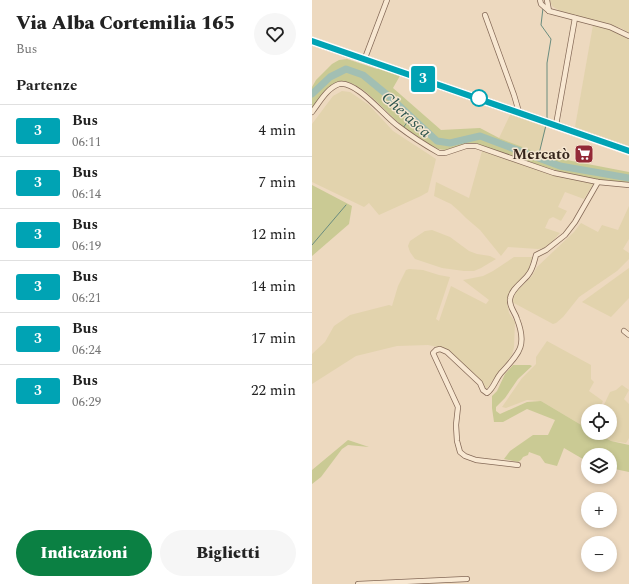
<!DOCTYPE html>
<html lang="it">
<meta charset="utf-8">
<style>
:root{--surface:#fff;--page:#f6f6f6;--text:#222;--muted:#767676;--line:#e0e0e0;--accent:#0b8043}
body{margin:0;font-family:Spectral,serif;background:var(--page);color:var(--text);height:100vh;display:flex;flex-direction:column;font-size:15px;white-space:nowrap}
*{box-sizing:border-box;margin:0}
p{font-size:13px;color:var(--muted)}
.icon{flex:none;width:22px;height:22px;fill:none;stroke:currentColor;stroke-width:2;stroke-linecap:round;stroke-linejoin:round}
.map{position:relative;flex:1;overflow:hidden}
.panel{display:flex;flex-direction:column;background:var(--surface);width:312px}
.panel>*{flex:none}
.badge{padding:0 8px;border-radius:3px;font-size:14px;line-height:26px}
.buttons{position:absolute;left:269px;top:404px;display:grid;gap:8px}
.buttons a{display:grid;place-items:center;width:36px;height:36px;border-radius:50%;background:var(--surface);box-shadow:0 2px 6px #0003;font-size:20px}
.map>.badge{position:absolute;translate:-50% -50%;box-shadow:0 0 0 2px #fff}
h2{padding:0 16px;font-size:15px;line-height:36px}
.round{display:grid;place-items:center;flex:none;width:42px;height:42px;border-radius:21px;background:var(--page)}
.head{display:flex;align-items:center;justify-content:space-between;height:68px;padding:0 16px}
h1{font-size:19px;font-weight:800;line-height:30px}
.cta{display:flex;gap:8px;margin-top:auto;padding:8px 16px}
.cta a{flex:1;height:46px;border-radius:24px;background:var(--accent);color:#fff;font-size:16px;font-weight:800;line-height:46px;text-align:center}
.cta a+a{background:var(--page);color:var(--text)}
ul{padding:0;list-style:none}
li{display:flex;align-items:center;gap:12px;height:52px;padding:0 16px;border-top:1px solid var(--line)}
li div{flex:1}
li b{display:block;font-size:15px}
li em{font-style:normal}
li .badge{min-width:44px;font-weight:700;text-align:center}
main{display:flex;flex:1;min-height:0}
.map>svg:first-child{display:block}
</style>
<main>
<section class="panel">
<div class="head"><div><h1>Via Alba Cortemilia 165</h1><p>Bus</p></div><a class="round"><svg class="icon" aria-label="heart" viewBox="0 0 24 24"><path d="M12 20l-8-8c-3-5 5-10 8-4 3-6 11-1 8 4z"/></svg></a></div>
<h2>Partenze</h2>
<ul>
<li><span class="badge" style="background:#00a3b4;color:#fff">3</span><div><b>Bus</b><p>06:11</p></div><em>4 min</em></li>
<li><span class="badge" style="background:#00a3b4;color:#fff">3</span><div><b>Bus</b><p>06:14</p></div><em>7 min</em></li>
<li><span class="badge" style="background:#00a3b4;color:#fff">3</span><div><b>Bus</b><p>06:19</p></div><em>12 min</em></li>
<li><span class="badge" style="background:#00a3b4;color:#fff">3</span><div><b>Bus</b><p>06:21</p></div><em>14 min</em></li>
<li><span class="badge" style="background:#00a3b4;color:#fff">3</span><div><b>Bus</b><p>06:24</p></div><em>17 min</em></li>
<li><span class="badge" style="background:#00a3b4;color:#fff">3</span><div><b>Bus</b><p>06:29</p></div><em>22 min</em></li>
</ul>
<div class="cta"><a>Indicazioni</a><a>Biglietti</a></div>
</section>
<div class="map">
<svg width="317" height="584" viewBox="0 0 317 584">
<rect width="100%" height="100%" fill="#edd9bf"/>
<g fill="#e2d3ad">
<path d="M238,0H317V33L309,28L248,11L240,6Z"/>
<path d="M281,25L298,29L317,39V146L263,127Z"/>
<path d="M30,91L38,92L57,105L81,131L124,159L116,192L109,196L67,215L57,203L52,207L0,182V124L21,96Z"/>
<path d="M199,113L235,125L227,153L187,138Z"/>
<path d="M170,151L242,175L282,183L272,199L253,192L246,207L255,211L249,221L241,217L237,219L233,228L248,233L239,243L233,248L226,249L196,247L189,256L168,230L154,218L147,211L139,204L122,196L124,182L157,198Z"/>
<path d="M317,206V239L311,249L317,253V259L305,271L267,297L251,317L244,323L241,324L200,302L204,292L220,276L225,267L262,232L269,223L286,232L290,225L306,230Z"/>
<path d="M120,230L138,237L157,251L165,254L178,256L184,259L169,268L162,271H152L130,268L103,259L98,252L96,246L98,241L113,231Z"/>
<path d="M202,257H221L216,271L199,290L195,302L197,313L203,322L202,347L200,355L176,387L174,389L169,381L131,348L116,345L85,346L44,356L0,384V354L13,342L22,326L38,315L77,305L80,306L86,286L94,270L97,269L111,270L127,275L138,277L124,319L127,321L139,286L174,304L177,300L151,280L171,276L181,271Z"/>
<path d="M317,268V298L299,317L270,302Z"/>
<path d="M235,341L279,365V379L282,382L277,391L291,401L286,411H282L276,407L273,413L276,415V429L229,401L215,400L194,408L190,407L210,378L224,364V357Z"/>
<path d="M310,385L317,390L312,399L317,404V438L314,443L299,441L284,433H298V411H289L298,392L304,390Z"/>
</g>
<g fill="#caca94">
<path d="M35,59L65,69L68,67L89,74L81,88L129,130L168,128L187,138L227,153L260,161L317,172V183L289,180L246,171L165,145H151L133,150L126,149C115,143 98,132 88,124C76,114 42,73 26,83C20,86 6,104 0,110V87L4,80L20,64L27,60Z"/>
<path d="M0,185L40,206L37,224L0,256Z"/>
<path d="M201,365H218L220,366L206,379L193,398L184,407V411L188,414L215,402L229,401L276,429V433H284L299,441L317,445V472L298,468V455H276V462L252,448L245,466L233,463L228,456L217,452L216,455L211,457L209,460L206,462L192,459L198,451L221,435H236L243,420L215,409L191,422H182L180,408V396L185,391L193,374Z"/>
<path d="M36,440L57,447L36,445L30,449L9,477L0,484V470Z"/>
</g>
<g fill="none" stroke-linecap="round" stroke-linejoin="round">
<g stroke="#6a8c7f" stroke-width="1">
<path d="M231,8L229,25L239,39L235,63V120"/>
<path d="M91,128L99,117"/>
<path d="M228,159L227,154L234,125"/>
<path d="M0,245L34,205"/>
</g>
<path stroke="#a2bfb3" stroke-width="7" d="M0,94L18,77L34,69L51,75L79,98L125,141L138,143L168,136L248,166L317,178"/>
<defs>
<g id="minor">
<path d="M228,0L229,4L237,11L298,27L317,36"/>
<path d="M235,0L237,11"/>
<path d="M173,15L202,95L207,112"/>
<path d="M53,58L75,0"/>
<path d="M0,112C7,103 15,88 27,84C44,80 73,117 86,126C99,136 113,145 127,153H133L154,146H164L242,173L286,182L317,185"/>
<path d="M244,125L263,18"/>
<path d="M312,331L317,335"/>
<path d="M206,465L164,460L153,456L148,452L145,441L144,425L146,407L121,353L124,350L128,349L135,352L168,383L171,390L175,393C182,388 183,380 189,373C206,354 216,347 205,319C203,312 197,307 198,299C199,289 211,282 216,275C221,269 222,262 224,255L234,250L253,235L263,222L286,182"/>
<path d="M46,584L155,579"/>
</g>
<path id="major" d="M0,41L317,151"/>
</defs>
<use href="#minor" stroke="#856a58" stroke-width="6"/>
<use href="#major" stroke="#52392c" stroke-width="8"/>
<use href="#minor" stroke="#f8e8d2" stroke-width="4.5"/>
<use href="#major" stroke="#f0c997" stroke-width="6"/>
</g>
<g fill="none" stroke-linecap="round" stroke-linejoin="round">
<defs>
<path id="line" d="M0,41L317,151"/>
</defs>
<use href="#line" stroke="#fff" stroke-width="9"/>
<use href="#line" stroke="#00a3b4" stroke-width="6"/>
</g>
<defs>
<symbol id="supermarket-square" viewBox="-11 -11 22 22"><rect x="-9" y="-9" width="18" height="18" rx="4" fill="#932937" stroke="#f4e5cf"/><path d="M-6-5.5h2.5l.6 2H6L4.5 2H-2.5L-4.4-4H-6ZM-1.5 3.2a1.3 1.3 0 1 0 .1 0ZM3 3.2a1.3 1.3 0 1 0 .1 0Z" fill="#fff"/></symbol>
</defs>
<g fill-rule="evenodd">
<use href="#supermarket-square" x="261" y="143" width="22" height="22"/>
</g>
<circle fill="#fff" stroke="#00a3b4" stroke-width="2" cx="167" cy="98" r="8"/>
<g text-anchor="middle" stroke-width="3" stroke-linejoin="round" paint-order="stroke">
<g font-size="15" font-weight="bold" fill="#35251c" stroke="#f4e5cf" text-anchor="end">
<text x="258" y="159">Mercatò</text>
</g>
<g font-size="16" font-style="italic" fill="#2c544d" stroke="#f4e5cf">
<text transform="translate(95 114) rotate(42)" y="6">Cherasca</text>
</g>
</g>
</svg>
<div class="buttons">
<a><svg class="icon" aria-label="locate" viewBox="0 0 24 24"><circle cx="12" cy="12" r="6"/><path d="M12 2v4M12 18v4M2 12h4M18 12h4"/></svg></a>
<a><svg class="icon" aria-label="layers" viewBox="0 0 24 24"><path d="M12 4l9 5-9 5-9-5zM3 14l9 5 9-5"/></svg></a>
<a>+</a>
<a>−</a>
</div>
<b class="badge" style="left:111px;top:79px;background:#00a3b4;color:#fff">3</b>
</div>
</main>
